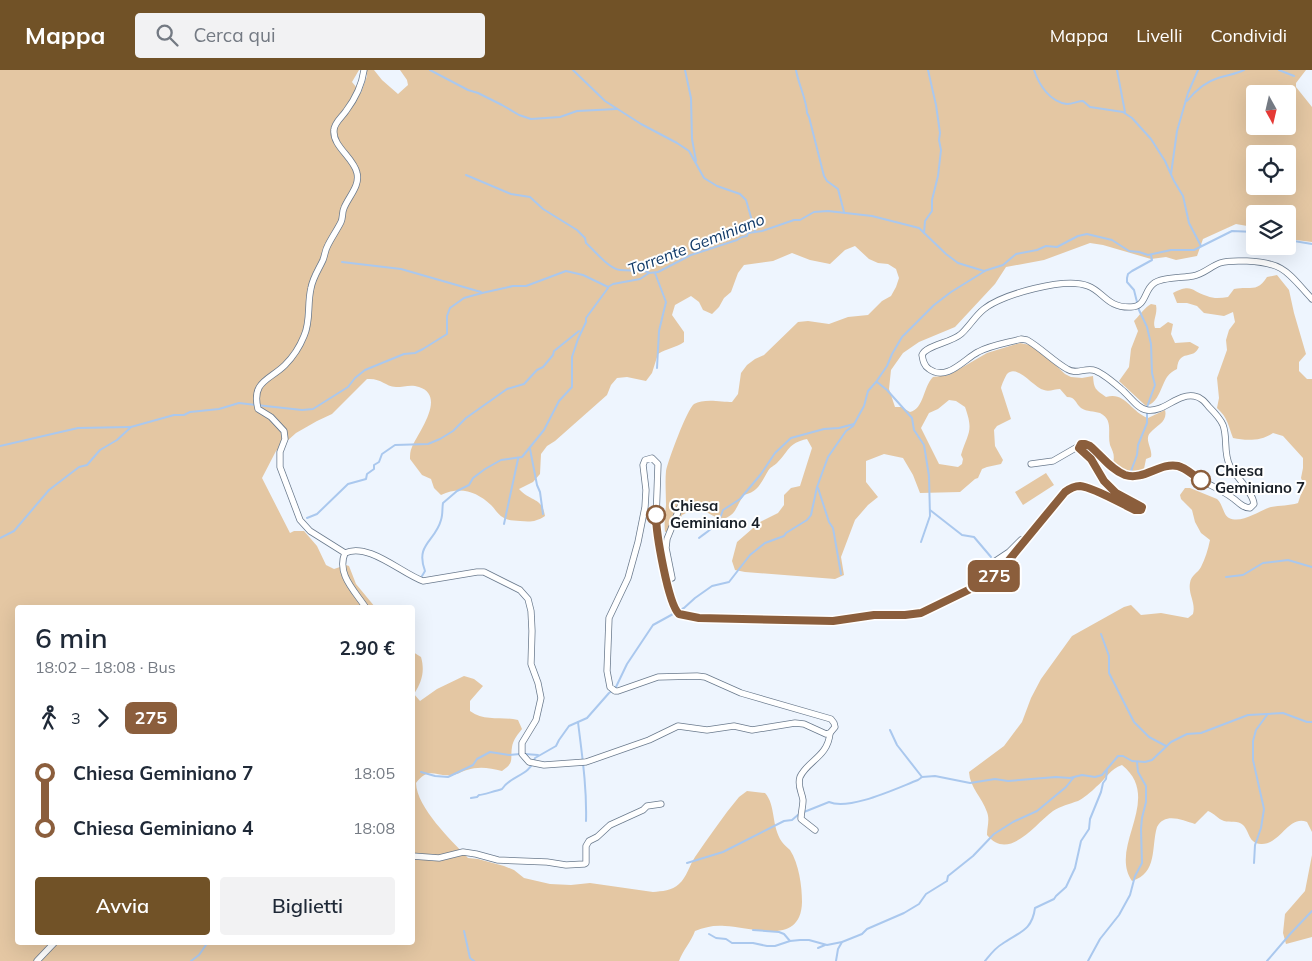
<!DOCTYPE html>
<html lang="it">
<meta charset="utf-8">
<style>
:root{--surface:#fff;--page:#f2f2f3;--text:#1f2937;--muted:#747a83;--accent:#715227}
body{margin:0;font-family:Mulish,sans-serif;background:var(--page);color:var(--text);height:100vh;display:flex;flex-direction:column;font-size:19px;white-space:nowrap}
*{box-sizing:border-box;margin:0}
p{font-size:16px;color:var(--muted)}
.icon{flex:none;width:28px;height:28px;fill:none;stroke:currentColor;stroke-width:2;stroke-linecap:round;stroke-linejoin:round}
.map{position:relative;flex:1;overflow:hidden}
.side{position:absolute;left:15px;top:535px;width:400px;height:340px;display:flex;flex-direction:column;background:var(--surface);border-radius:5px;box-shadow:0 5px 20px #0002}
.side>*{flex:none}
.badge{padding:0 10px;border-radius:8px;font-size:18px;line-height:32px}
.needle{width:32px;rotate:172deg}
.buttons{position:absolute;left:1246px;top:15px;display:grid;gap:10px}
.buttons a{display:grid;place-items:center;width:50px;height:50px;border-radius:5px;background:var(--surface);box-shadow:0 5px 20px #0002;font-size:25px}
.map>.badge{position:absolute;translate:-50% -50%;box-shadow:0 0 0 2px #fff}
.legs{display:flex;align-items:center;gap:8px;height:55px;padding:0 20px;font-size:16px}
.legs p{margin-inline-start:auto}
.overview{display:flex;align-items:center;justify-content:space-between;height:85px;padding:0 20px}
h1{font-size:28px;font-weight:600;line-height:38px}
.action{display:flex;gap:10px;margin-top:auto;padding:10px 20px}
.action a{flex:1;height:58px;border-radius:5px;background:var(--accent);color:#fff;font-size:20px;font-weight:600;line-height:58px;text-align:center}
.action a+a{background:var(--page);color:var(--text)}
ul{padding:0 20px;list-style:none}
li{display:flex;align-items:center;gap:18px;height:55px;font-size:19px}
li i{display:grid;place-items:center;width:8px;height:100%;margin:0 6px;background:currentColor}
li i::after{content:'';width:12px;height:12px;margin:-6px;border:4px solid;border-radius:50%;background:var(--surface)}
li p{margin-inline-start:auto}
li:first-child i{background:linear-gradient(#0000 50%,currentColor 0)}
li:last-child i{background:linear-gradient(currentColor 50%,#0000 0)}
header{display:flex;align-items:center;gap:30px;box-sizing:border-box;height:70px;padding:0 25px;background:var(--accent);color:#fff}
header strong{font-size:24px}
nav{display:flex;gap:28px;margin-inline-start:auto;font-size:18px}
.search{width:350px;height:45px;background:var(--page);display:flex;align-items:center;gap:12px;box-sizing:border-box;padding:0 18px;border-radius:5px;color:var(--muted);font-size:19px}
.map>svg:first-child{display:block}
</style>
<header>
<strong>Mappa</strong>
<div class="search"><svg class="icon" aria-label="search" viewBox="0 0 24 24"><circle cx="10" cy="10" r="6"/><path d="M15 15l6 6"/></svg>Cerca qui</div>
<nav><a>Mappa</a><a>Livelli</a><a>Condividi</a></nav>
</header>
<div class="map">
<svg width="1312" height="891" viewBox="0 0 1312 891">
<rect width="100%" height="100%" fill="#eef5fe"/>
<g fill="#e4c7a3" fill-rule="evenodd">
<path d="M0,0H359L352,12L361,23L367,6L366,0H374L382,10L398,24L408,15L407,10L400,0H1306L1296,13V17L1312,37V172L1288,169V144H1255V156L1253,157L1236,154L1203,169L1197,186L1176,190L1166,187L1151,189L1103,175L1090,173L1044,190L1006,197L995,214L955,257L919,272L903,283L891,300L889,319L895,337H901L910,342C924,339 923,317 933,307L949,305L987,283L1020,273L1030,275L1047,287L1065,304L1071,307L1082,308L1093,306C1094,319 1095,319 1106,327C1125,321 1131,342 1148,348L1165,340C1168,352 1157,355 1150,363C1144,370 1153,379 1151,387L1146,389L1144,399C1133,406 1122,402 1113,393C1115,385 1113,382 1110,375C1107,363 1114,350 1100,343C1094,341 1087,342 1081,338C1075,333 1076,327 1067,327L1060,319C1055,319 1049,322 1044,320C1034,318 1017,293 1007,304C1005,307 1002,314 1001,318L1011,349L997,356L994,360L995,376L1003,390L1001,394L987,397L982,399L978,408L975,409L960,422L920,423L913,405L903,388L884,384L866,391V412L878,427L868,435L855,450L841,487L844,505L835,509L745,502L735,500L732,491L737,472L760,452L778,443L784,435V425L791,418L800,416L812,378L807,369C788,373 789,381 777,393C774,396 770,397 768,401C761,413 758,422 744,425C740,430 737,438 734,442C720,458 709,439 697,439C693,439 686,443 682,445C678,455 676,459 665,462C664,453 665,445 666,435C666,424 665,412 666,401C668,391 687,339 694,334C704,328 722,332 732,332L738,324L741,303L747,295L755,289L764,285L798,252L808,251L829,254L848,247L868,245L882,231L891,226L896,217L899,208L896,199L888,194L878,193L869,189L855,176L845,180L830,194L810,190L792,183L773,191L744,195L738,203L731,222L724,228L719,237L712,244L703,240L699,232L691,226L675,235L672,245L684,262V272C676,278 667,278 658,284L652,303L646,311L627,307L617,308L611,315L607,325L555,371L547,376L541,384L540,404L533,412L519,419C531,432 542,427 545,446C536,452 530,452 520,451C514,450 509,451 504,448C498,445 496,440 491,435C476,421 460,416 441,425L434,418L431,409L422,405L410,389C410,385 410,381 412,377C418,363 447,326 419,317C411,314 404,317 396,317C384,316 382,308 367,309L332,344L317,351L296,363L276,381L262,408L290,463L294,461H304L317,476L326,495L334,499L346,495L349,496L356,514L375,537L18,538V872H412L413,582L421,587C425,601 422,612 414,624L420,631L437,619L464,606L474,609L483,616L470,631V641C485,652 501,646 518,650L522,659C518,664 513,670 512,677C510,690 515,692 502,701C490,698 479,696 467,700C462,701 457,705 452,705C435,707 429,696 416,713C417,738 451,770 468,788L478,789L504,796L514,800L524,808L550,814L571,815L590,813L653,822C662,821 672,821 679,814C687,807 689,796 695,787C709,767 723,746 739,727L747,721L765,723C776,735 771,756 782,772C784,775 787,777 790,780C799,794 802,816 802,832C801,877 752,857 725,856C714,855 705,857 695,861C691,872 683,880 679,891H0ZM1255,24H1288V56H1255ZM1255,84H1288V116H1255ZM949,330L956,331L965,337C974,362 968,362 961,385L963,389L962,394L958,397L939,394L921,358L929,343L938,339Z"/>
<path d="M1277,205L1289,220L1294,243L1306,284L1299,292V301L1307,309H1312V762L1307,752C1289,744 1280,775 1261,774C1248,773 1250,762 1243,755C1238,750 1230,753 1224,751C1218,749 1214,743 1208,741L1195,754C1182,750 1165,742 1157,757C1151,777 1158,803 1132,811C1108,776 1164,729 1122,695C1110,699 1106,709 1096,717C1091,722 1084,728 1078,731C1069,734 1061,736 1053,741C1035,754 1009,792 987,765C987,757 990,750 987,742C982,727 970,718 969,702L1004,676L1022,652L1031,628L1041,609L1072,566L1124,537L1131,535L1141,545L1161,543L1188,548L1193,544C1196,533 1188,524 1190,513C1191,505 1198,503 1201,497C1205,489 1208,480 1210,470L1201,463L1195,452L1192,440L1181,429L1180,425L1185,418H1190L1217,429C1223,434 1223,445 1229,448C1242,454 1260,440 1271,437C1280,435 1289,436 1298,433L1304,415L1301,408L1303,398V388L1283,366L1273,363C1261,371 1247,371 1233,368C1228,355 1228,348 1217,338L1219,328L1217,308L1227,280L1226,270L1229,260L1235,252L1233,242L1224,246L1204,243L1197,236L1187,233H1177L1173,223C1192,213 1191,221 1207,226C1214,229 1221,228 1228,227L1234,219C1250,216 1257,223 1267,207Z"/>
<path d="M1151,234L1156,235C1158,244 1152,251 1155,258H1160L1168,252L1173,254L1171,264L1175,273L1190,272L1199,277C1193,291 1179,278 1177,299C1173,301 1170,303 1167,307C1161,316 1159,333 1146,336L1119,311L1129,297L1131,279L1138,261L1134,251C1139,246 1145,237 1151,234Z"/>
<path d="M1046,403L1054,415L1023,435L1015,422Z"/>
<path d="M1312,785V867L1286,874L1283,863L1285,844L1305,821Z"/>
</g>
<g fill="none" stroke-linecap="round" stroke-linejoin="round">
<g stroke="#aac8ee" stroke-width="2">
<path d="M430,0L468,20L478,23L502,35L519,45L531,49L560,47L577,41L617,39"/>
<path d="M573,0L605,31L641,54L677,73L689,81L704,108L717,116L740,124L746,130L755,161"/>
<path d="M685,0L691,28L692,69L696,91"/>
<path d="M796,0C798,13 807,31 807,43L809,47L824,106L827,111L838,119L844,142"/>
<path d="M1034,0C1039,15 1050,32 1067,34C1073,34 1078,31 1083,31L1090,37L1123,42L1132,48L1151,69L1165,91L1174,111L1183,126L1189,153L1201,176"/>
<path d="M1117,0L1125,42"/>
<path d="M1279,0L1294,6"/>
<path d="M1187,31C1195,21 1205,12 1218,8C1227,5 1236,4 1244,0"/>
<path d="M1171,104L1177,61L1188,23L1198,0"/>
<path d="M466,105L511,124L530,127L543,139L577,160L585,168L586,173C594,180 609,199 620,200C630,201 638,200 648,202"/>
<path d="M924,163L925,151L932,141V130L938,106L941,80L939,70L940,63L936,35L928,0"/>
<path d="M1288,170L1312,174"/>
<path d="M342,192L401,199L481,222"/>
<path d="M655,203L666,232L659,261L657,298"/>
<path d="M877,312L887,320L912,348L914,360L924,375L929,406L930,446L921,472"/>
<path d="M0,376L78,358L130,357"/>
<path d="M530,379L537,415L540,422L543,444"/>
<path d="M1131,401L1137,385L1138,375L1147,353V337L1155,315L1152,303L1151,274L1147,257L1139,240L1134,220L1127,212V208L1128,204L1132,201L1152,190L1151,185"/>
<path d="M818,418L829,452L833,458L841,504"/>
<path d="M930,440L962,465L974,467L991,487"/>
<path d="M307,448L317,444L348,414L366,409L367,404L374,399V395L379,392L382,384L395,375L428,374L440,369L453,361L466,348L507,319L524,314L537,300L543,297L553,285L554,281L579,261"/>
<path d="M504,454L518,389"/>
<path d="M0,468L14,461L49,420L79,397L87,395L100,380L117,370L131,357L174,345H184L190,342L219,339L239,333L302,340L313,339L348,317L355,308L365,300L404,284L415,283L423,279L447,264V246L450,238L464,228L482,223L513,216H526L566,201L583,205L608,217L613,214L640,209L649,203L658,202L691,185L737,170L742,167L747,166L748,163L762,161L794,150H800L814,142L828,141L872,146L919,158L946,184L958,193L984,201L1003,195L1016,184L1037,180L1046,176L1057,177L1078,166L1087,164L1112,170L1129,181L1139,182L1148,185L1171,180H1194L1232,161L1255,162"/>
<path d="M699,468C712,458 718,456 723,440L740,429L761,404L775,383L791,368L824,359L839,358L854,354"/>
<path d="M422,506L425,501C415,474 435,472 441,450C443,444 442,438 443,433L457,421L469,415L473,408L485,399L501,390L522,387L544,360L559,331L572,317V287L578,269L586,252V248L608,218"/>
<path d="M1226,507L1243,505L1263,493L1288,490L1312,497"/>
<path d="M1101,564L1109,586V603L1134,652L1149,667L1166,676"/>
<path d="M578,652C582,685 587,718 586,751"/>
<path d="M890,660L897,675L922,707"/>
<path d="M525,684L538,685"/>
<path d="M421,702L435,706L448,707L473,695L477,689L490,682L509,685L520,684"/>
<path d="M471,728L477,727L479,725C482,725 499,720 502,719C512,704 529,707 535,688L556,676L559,670L569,656L587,648L609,623L615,619L627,594L653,555L684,538L695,528L712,516L729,512L750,485L765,473L784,466L786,463L807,450L811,445L817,417L828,387L846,361L853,356L864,336L868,321L876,312L887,296L892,284L902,267L934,235L951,222L985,201"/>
<path d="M687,793L723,782L784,751L792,750L799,744L829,732C849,741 897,718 918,710L922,707L935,706L970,713L995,709L1008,711L1056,707L1070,708L1082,705L1095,707L1102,705L1118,686H1123L1132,691L1145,692L1152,690L1171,672L1187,664L1201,663L1248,645L1283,643L1307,652H1312"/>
<path d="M1254,793L1255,775L1261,758L1264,739L1253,690V671L1256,660L1267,645"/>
<path d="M753,860L779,862L784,864L790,871"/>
<path d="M464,861L470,888L474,891"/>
<path d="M709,864L716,868L726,869L732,873H753L767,876H775L790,871L800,870H809L827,875L842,872L862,864L867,859L904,843L919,834L926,824L947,811L948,806L973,786L994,764L1013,752L1037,741L1066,717L1074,707"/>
<path d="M818,878L825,875"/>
<path d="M191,891L199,885L208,872"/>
<path d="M836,891L838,879L842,872"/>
<path d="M985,891C990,885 995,878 1002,874C1019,862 1032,861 1035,838L1054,829L1056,826L1066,817L1075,798L1081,771L1089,759L1090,749L1101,722L1103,713L1106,709L1107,700"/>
<path d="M1088,891L1100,869L1119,845L1130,825L1135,806L1142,793L1141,759L1142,748L1146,732V716L1138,702L1137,692"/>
<path d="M1267,891L1291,863L1312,841"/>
</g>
<defs>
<g id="street">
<path d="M1031,394L1053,391L1079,376"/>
<path d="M345,483C368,472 401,503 423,511L477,502H484L520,520L528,529L531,541L532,561L531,594L538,613L541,628L536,650L522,673V684L529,692L544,695L586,692L649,670L678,656L707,660L734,656L752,660L795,653L804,654L826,664L830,663L835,657L834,653L831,649L741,623L705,607L697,606L658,607L618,621H615L610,617L607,601L609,548L628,508L638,472L645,437L646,420L643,395L645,390L652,388L658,394L656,451L673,537L679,544L699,547L833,551L874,545H905L921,543L989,510L1000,501L1017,482L1027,466L1070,419C1088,412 1118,432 1135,440H1141L1142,437L1116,423L1103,411L1091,389L1079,378L1081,374H1085L1090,376C1101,385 1111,400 1125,405C1144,412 1164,390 1181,397C1185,399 1189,404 1193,406C1207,414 1221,419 1234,429C1239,433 1243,438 1250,438L1254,434C1253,422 1236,407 1230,396C1223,383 1228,368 1223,355C1220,348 1214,342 1209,337C1205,332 1201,327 1194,326C1178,323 1163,343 1147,340C1137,339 1129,325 1121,319C1114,313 1102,302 1093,300C1084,298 1076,305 1067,299C1053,291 1041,278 1027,270L1021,269C1007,273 991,275 978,282C964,289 947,312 929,299C924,296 923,291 922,285C926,275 951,273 961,264C969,257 975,246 984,239C1003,224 1065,207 1088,216C1104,222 1107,238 1131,237C1146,237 1144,221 1153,214C1160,207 1183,208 1193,206C1204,204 1211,196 1220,193C1229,190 1238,191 1247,191C1285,193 1287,202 1312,229"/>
<path d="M345,483L310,461L300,450L280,397V382L285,369L284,361L271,347L258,339C251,311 270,310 285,295C293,287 300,276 304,266C311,251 307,234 311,218C313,207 319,199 323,190C325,185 325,180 328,175C332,167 337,160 341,152C343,148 342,142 344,138C349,126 360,116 357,103C354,88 332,76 334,60C334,53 342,47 346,41C355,29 362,15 364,0"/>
<path d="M345,483C336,504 355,521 366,538"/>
<path d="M988,496L1009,482L1021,470"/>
<path d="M667,509L672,508L666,478L667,469L682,432"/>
<path d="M815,760L801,749C801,743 803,736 803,730C802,722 797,716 800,707C807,691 828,687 830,663"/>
<path d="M412,786L439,788L463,782L476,784L498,790L547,792L566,795L584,794L586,793V776L589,771L597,767L610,755L643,740L647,736L661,734"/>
<path d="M37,891L55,872"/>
</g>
</defs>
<use href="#street" stroke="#6a7a8d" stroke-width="7"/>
<use href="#street" stroke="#fff" stroke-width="5.5"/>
</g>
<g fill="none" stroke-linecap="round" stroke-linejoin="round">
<defs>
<path id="line-1" d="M656,445C656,463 668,534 679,544L699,548L833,551L874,545H905L921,543L989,510L1000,501L1065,422C1069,419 1074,416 1080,416C1093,417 1122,434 1135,440H1141L1142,437L1116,423L1104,411L1091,389L1079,378L1081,374H1085L1090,376C1101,385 1111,400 1125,405C1144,411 1160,392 1178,396C1186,398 1194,406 1201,410"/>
</defs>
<use href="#line-1" stroke="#fff" stroke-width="11"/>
<use href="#line-1" stroke="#8b5e3c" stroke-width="8"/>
</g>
<g fill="#fff" stroke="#8b5e3c" stroke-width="2.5">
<circle cx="1201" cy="410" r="9"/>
<circle cx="656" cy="445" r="9"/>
</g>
<g text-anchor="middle" stroke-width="4" stroke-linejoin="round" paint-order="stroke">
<g font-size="15" font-weight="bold" fill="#1a2028" stroke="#fff" text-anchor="start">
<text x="1215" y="406">Chiesa<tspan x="1215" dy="17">Geminiano 7</tspan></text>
<text x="670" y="441">Chiesa<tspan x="670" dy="17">Geminiano 4</tspan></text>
</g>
<g font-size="16" font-style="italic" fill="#103967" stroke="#fff">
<text transform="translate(696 174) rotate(-21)" y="6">Torrente Geminiano</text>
</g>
</g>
</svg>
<div class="buttons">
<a><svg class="needle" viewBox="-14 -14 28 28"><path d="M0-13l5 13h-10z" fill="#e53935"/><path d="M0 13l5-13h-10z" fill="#747a83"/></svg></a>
<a><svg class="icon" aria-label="locate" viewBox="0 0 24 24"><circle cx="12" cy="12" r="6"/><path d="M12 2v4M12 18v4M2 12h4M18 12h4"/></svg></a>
<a><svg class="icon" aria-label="layers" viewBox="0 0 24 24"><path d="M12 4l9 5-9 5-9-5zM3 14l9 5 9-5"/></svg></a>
</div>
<b class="badge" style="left:994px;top:506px;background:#8b5e3c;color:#fff">275</b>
<section class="side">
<div class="overview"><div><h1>6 min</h1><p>18:02 – 18:08 · Bus</p></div><b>2.90 €</b></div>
<div class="legs"><svg class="icon" aria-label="walk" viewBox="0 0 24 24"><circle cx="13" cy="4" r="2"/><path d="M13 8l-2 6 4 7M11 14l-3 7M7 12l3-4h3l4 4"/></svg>3<svg class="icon" aria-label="forward" viewBox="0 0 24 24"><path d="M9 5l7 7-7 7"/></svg><b class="badge" style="background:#8b5e3c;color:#fff">275</b></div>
<ul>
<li><i style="color:#8b5e3c"></i><b>Chiesa Geminiano 7</b><p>18:05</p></li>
<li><i style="color:#8b5e3c"></i><b>Chiesa Geminiano 4</b><p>18:08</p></li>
</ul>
<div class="action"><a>Avvia</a><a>Biglietti</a></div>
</section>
</div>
